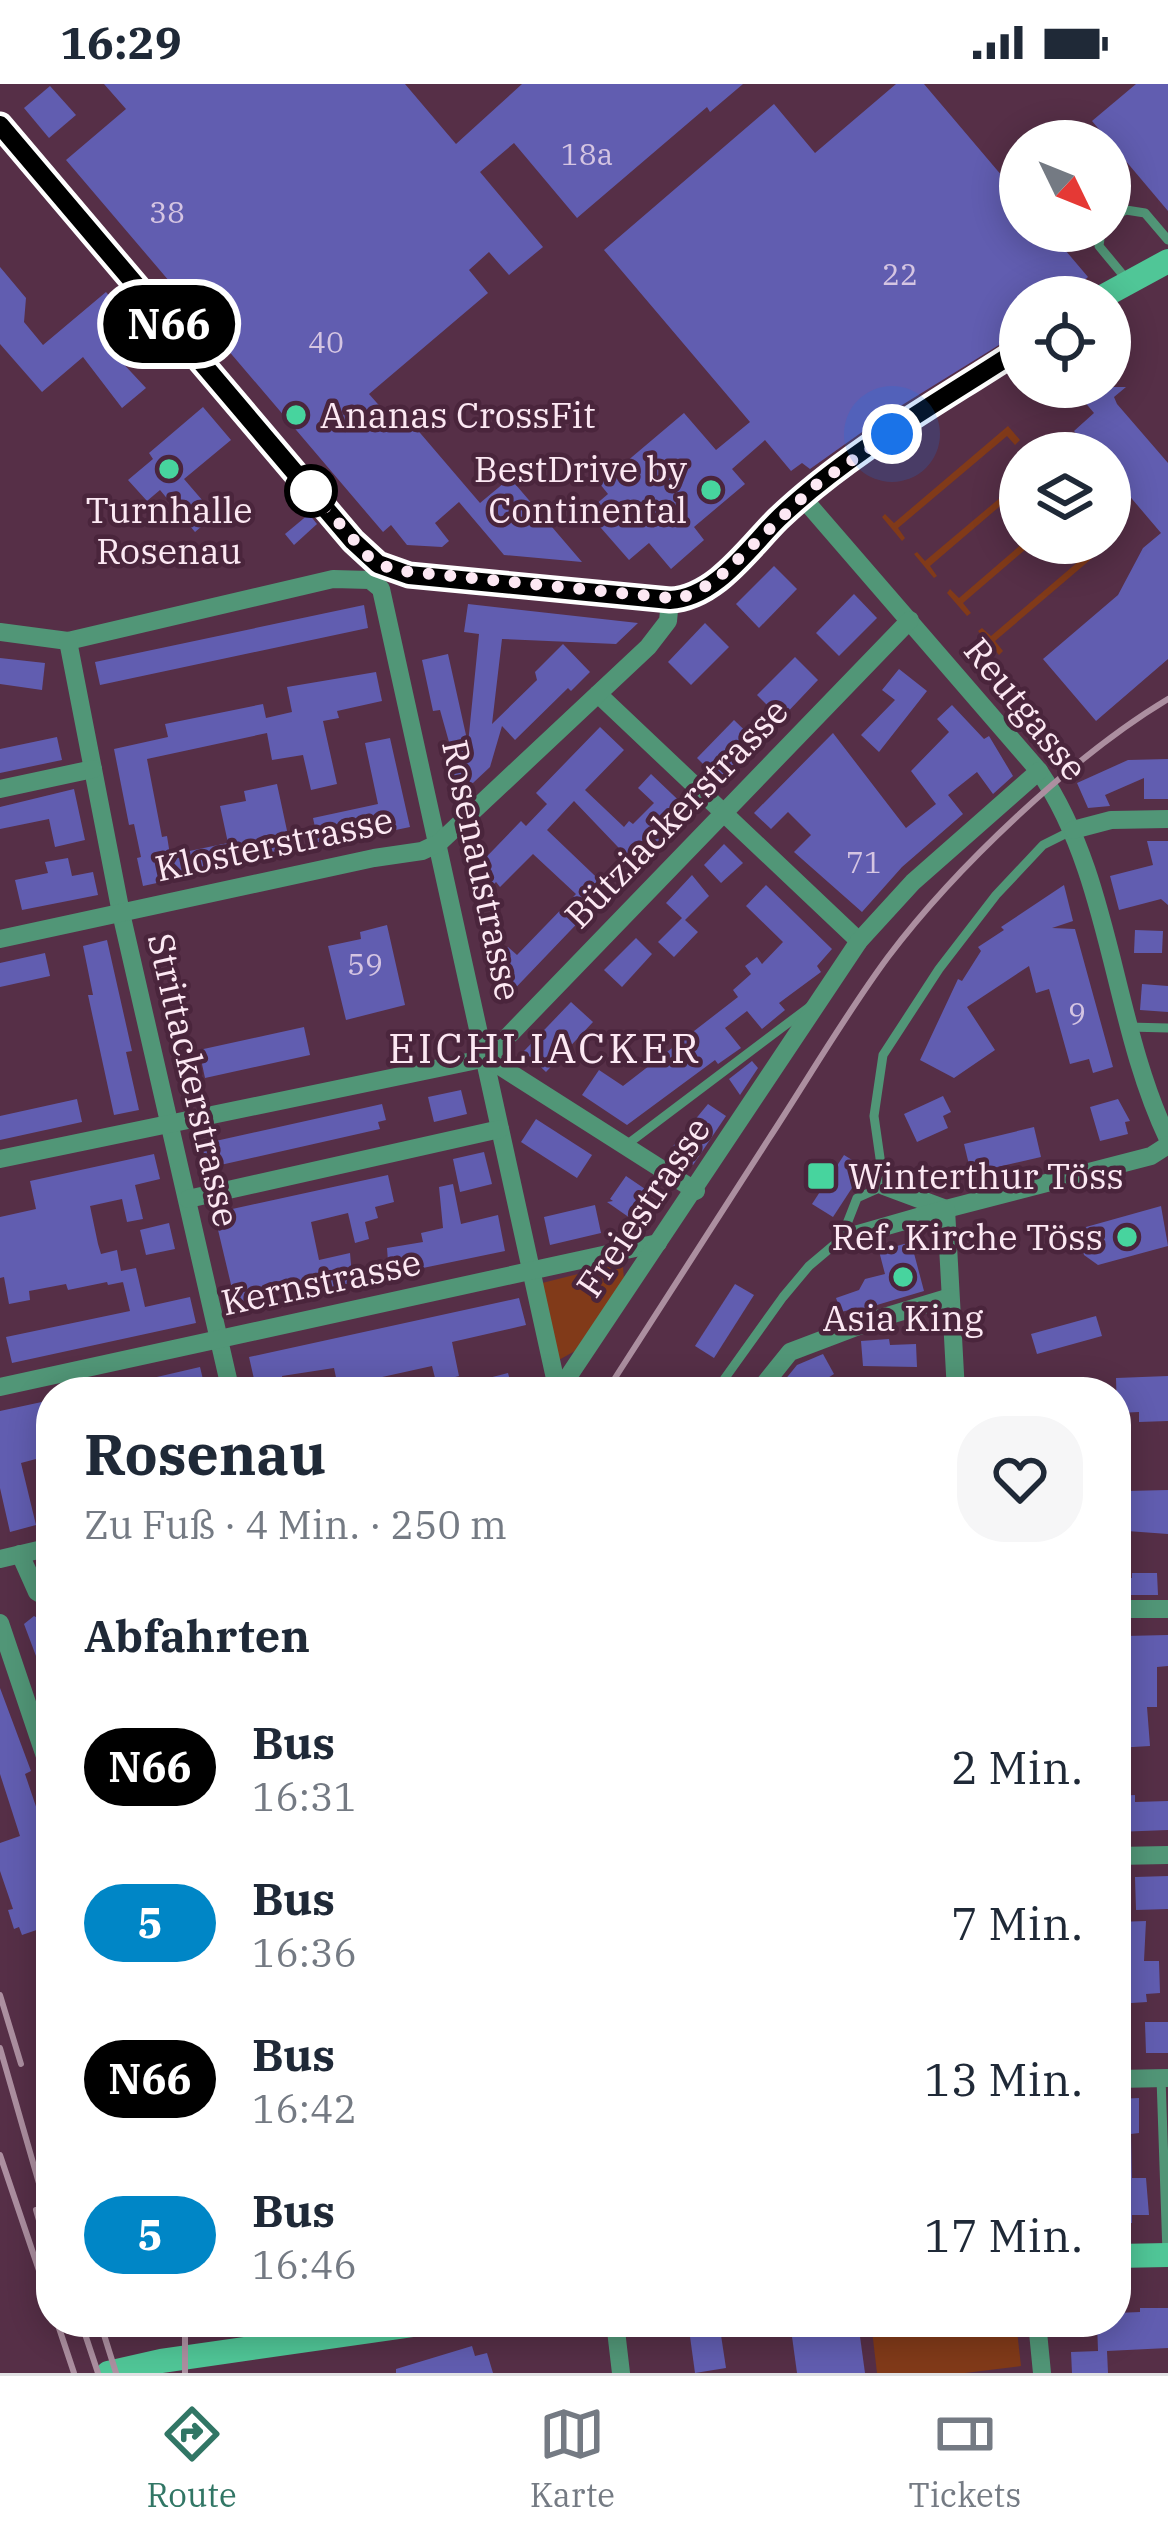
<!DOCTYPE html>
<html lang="de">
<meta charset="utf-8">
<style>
:root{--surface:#fff;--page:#f6f6f7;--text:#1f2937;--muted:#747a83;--line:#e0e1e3;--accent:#317665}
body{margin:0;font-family:"IBM Plex Serif",serif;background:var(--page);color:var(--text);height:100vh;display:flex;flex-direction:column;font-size:45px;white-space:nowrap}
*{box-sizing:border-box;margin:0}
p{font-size:39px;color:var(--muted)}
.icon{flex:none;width:66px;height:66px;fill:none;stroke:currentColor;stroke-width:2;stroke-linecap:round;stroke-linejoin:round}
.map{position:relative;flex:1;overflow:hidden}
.panel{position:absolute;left:36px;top:1293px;width:1095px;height:960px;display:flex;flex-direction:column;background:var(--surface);border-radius:48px;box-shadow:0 6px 30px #0003}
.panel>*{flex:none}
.badge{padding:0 24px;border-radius:39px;font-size:42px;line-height:78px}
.needle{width:78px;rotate:133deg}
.tools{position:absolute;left:999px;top:36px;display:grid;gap:24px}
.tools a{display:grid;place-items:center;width:132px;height:132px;border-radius:50%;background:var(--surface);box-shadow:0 6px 30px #0003;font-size:60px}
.you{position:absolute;width:60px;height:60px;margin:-30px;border:9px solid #fff;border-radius:50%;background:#1a73e8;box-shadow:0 0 0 18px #1a73e833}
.map>.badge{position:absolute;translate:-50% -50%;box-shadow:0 0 0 6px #fff}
h2{padding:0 48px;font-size:45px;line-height:108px}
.round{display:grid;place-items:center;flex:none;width:126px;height:126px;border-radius:48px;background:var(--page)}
.head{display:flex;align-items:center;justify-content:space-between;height:204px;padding:0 48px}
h1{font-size:57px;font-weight:700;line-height:90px}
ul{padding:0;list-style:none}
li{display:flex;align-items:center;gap:36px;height:156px;padding:0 48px}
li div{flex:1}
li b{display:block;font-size:45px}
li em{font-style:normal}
li .badge{min-width:132px;font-weight:700;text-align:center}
.status{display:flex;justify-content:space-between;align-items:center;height:84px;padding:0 60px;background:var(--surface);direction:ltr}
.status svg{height:33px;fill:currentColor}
.menu{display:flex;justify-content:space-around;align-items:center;height:168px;border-top:3px solid var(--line);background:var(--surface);font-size:33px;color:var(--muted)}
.menu a{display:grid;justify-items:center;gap:6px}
.menu .selected{color:var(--accent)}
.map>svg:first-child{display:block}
</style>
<div class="status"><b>16:29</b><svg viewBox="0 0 49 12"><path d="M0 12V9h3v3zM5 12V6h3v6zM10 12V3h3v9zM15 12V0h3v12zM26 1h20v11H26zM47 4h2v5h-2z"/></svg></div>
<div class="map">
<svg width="1168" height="2289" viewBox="0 0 1168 2289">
<rect width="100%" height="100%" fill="#562f47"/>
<g fill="#813a19">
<path d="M1008,342L1020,356L1015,361L1007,352L898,444L905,454L902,457L882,433L885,430L894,439Z"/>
<path d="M1020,397V405L930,482L937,492L934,494L914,470L917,468L925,477Z"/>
<path d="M1023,459H1033L963,519L971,529L967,532L947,509L950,505L959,514Z"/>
<path d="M1100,459H1110L995,557L1003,567L999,571L978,547L982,544L991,552Z"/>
<path d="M614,1181L623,1183L624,1195L575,1267L557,1277L542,1199Z"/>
<path d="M871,2238H1016L1021,2282L965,2289H877Z"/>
</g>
<g fill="#615db0">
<path d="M104,0H405L456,60L522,0H743L710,28L707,23L577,134L514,59L480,88L543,163L509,191L489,168L469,186L488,209L369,310L399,344L409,336L480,419L510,394L582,478L504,471L459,418L435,439L449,457L442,463L407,461L391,441L383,448L66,76L126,25Z"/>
<path d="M896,0H924L1020,113V147H1049L1088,193L1065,213H1020V248L886,331L810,385L802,379L791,387L765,356L732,385L745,400L694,443L704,456L671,485L649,459L629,476L587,428L608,410L600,400L684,329L716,366L750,338L604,166L774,20L815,69Z"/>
<path d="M1136,0H1168V127L1092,37Z"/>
<path d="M50,2L76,31L49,54L24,24Z"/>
<path d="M0,183L26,214L24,238L43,261L106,208L129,235L103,258L146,304L122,324L83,273L42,308L0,260Z"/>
<path d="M1072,303H1126L1114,313L1117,320L1168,379V575L1096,637L1043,575L1118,511L1143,464L1161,449L1110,389V369H1093L1074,347L1094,329Z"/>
<path d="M203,323L231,356L184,395L215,431L195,448L160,406L147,417L128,396L153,375L149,369Z"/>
<path d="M309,430L317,440L294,461L285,450Z"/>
<path d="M774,482L797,505L759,544L736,520Z"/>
<path d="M854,510L877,534L839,572L816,549Z"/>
<path d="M468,520L638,539L616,560L502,555L492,640L537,596L535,588L563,560L590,588L571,607L568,604L515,656L502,642L490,683L473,699L449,691L446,684L449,658L440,626L433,627L422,576L448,570L468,660L479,550L464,548Z"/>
<path d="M364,521L368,544L100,601L95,578Z"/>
<path d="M705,539L729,563L691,601L668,578Z"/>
<path d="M795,573L818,596L781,635L757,611Z"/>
<path d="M0,574L45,579L42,606L0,600Z"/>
<path d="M899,585L927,607L879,668L861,651L895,616L882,606Z"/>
<path d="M376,588L382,617L337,627L339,634L323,637L337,700L311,706L303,671L272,676L267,649L147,675L162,753L167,752L170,771L228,759L220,722L246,717L244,707L277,700L292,770L143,802L137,774L141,773L134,740L129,741L114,665L168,653L165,640L263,620L266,634L292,628L287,603Z"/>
<path d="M952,621L984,655L989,652L1013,692L993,710L977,688L948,711L963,730L902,783L862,828L794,768L811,751L788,728L771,745L754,729L833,649L906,744L936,720L911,687L949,648L937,635Z"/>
<path d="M734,636L758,659L720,697L697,674Z"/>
<path d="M600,643L624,666L585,706L624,743L629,737L633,740L654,719L638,704L651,690L693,730L639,785L574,717L547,746L614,810L596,829L591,825L503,917L493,907L497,903L490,897L506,881L498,873L508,863L517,871L576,810L533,770L500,803L496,798L485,809L468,792L521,737L526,742L547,720L536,709Z"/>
<path d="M57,653L62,676L0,689V665Z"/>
<path d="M390,654L410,743L319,762L313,734L378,720L365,659Z"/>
<path d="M1168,675V715H1144V694L1105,711L1110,722L1088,724L1077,699L1128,676Z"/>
<path d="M74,705L85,756L55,763L49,735L0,745V723Z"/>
<path d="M1147,757H1168V821L1161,815L1119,826L1110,792L1153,781Z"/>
<path d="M724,760L743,779L721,799L704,781Z"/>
<path d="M68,774L72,792L93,788L98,811L22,826L15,796L48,789L45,778Z"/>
<path d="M692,791L709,812L685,836L698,848L674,873L658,858L682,834L666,819Z"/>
<path d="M766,801L832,865L817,882L821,888L779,919L785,926L762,945L747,927L725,944L741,964L718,980L715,976L627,1041L582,1011L599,986L623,1002L738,913L733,906L751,890L745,882L757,873L762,880L783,858L746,822Z"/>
<path d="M1064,801L1073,837L1052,844L1075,845L1113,983L1093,989L1089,975L1070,980L1049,905L1036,909L1029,882L967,923L995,966L954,994L920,976L958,895L962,897L981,867L978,863L1004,846L1001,843Z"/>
<path d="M387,841L405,921L346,936L328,862L361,855L360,848Z"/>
<path d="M1135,846L1163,847L1162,869H1134Z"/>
<path d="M636,854L652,870L622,903L604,886Z"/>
<path d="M107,856L132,967L126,968L139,1026L114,1031L88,911H93L83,862Z"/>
<path d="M45,869L50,892L0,903V879Z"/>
<path d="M1142,900L1168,902V928L1140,926Z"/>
<path d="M571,918L593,938L546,988L524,967Z"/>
<path d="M304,943L310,971L205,994L199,966Z"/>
<path d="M752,977L758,984L740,1011L729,995Z"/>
<path d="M461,1006L467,1030L434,1038L428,1013Z"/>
<path d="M943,1012L951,1028L943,1032L948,1044L917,1058L904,1030Z"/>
<path d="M77,1015L82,1038L0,1056V1032Z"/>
<path d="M1118,1015L1130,1037L1125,1038L1128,1050L1100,1057L1090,1023Z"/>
<path d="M382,1020L386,1036L378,1038L380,1045L207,1084L202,1060Z"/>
<path d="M708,1020L726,1032L693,1081L670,1066Z"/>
<path d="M536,1035L592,1071L577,1094L521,1058Z"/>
<path d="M1034,1043L1041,1073L971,1089L964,1060Z"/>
<path d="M484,1068L492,1100L460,1108L453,1075Z"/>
<path d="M154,1070L160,1095L135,1101L143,1135L127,1138L122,1115L90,1122L98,1160L101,1170L117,1166L121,1187L136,1184L145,1223L190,1213L196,1239L12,1279L6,1253L130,1227L122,1194L123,1198L108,1201L107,1198L68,1206L66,1200L29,1207L30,1216L9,1220L4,1193L0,1194V1133L36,1125L30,1097Z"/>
<path d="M844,1071L865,1084L833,1133L812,1120Z"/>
<path d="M388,1091L394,1118L375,1123L378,1134L365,1138L369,1155L355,1159L348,1129L311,1138L319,1176L350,1169L353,1204L321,1211L319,1200L260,1213L263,1225L238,1230L214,1129Z"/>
<path d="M626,1092L648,1107L630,1134L607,1118L613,1117L610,1115Z"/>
<path d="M453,1100L461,1140L498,1131L505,1167L389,1191L387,1164L423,1158L421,1149L443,1144L439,1103Z"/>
<path d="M595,1121L601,1149L550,1161L544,1133Z"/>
<path d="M1161,1122L1168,1162L1098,1181L1084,1171L1079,1152L1086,1143Z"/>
<path d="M169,1139L175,1165L146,1171L140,1146Z"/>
<path d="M911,1158L924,1207L850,1229L849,1226L841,1228L836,1214L859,1206L865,1195L885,1190L879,1167Z"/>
<path d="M735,1200L754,1211L714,1274L695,1262Z"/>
<path d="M519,1214L526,1241L452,1258L459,1292L436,1298L432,1282L355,1299L357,1308H339L334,1284L282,1292L285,1308H257L249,1273Z"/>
<path d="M1096,1232L1102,1252L1037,1270L1031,1250Z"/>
<path d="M889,1255L890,1261L916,1260L917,1283L863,1282L861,1257Z"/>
<path d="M823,1270L834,1290L806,1308H775L797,1281Z"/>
<path d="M200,1283L206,1308H119L118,1302Z"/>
<path d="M508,1289L513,1308H454V1303Z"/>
<path d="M1168,1292V1337L1139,1338V1328L1117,1329L1116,1294Z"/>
<path d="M51,1316V1371L21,1379L36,1441L10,1448L0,1404V1327Z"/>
<path d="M1168,1406V1450L1127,1447L1126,1407Z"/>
<path d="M1132,1489H1157L1158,1511H1116V1494H1132Z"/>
<path d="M34,1532L51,1542V1612L24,1540Z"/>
<path d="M1168,1551V1582L1157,1583V1623H1147L1150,1662L1116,1664V1646L1128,1645L1125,1552Z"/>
<path d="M0,1604L31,1687L25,1690L51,1767V1841L22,1851L19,1843L14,1845L8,1826L13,1825L0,1787V1759L20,1752L0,1690Z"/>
<path d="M1135,1711V1718L1168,1717V1746L1116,1748V1712Z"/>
<path d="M1168,1792V1825L1136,1826L1135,1793Z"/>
<path d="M1146,1837L1144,1877H1159L1160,1909L1146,1910L1147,1918L1116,1920V1838Z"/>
<path d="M1145,1938H1168V1969H1146Z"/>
<path d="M1139,2014V2049L1131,2050L1132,2094H1146L1149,2131H1132V2139H1116V2015Z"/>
<path d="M1140,2224H1168V2264L1107,2267L1108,2289H1072L1071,2268L1098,2267L1097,2238H1116V2229L1140,2228Z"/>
<path d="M688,2238H719L726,2284L695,2289Z"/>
<path d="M790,2238H858L865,2289H797Z"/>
<path d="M472,2262L475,2272L487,2269L493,2289H396V2285Z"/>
</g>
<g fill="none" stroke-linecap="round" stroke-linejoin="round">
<g stroke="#519677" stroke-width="9">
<path d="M1110,134L1126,126L1145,129L1168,156"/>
<path d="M1101,147L1099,162L1128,197"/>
<path d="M1128,943L1168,944"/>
<path d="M625,1062L812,921"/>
<path d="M715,1308L783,1213L809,1182L841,1155L857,1114L884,1102L874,1032L883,971L939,885L996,811L1043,761L1073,746"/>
<path d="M1161,1994L1167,2169"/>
</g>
<g stroke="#519677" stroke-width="18">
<path d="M802,413L1039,687C1112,794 1112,938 1168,1055"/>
<path d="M0,548L68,557L333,495L370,496L381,505L558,1308"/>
<path d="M68,557L121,829L231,1308"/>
<path d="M598,610L859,857"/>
<path d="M0,705L93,685"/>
<path d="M1073,746L1111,736L1168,735"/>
<path d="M0,855L374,774L422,767L439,759L648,563L668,537L670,516"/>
<path d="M487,974L696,1107"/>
<path d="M0,1075L487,974L910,536"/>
<path d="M884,1102L946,1125L1151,1072L1168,1061"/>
<path d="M188,1115L500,1045"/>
<path d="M841,1155L946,1125L956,1308"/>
<path d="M0,1303L658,1159"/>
<path d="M558,1308L859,857L913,798L1039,687"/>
<path d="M758,1308L790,1268L877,1235L950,1213"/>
<path d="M20,1470L37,1508L51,1516"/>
<path d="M0,1475L51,1463"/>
<path d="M1116,1525H1168"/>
<path d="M0,1539L51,1690"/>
<path d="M1116,1772L1168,1771"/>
<path d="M1116,1995L1168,1994"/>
<path d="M615,2238L621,2289"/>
<path d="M1037,2238L1042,2289"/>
</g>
<g stroke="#50c697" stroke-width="24">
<path d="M0,40L353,457L378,480L409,491L670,516C715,514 748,465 778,435C848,368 939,319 1020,265"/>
<path d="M1102,213L1168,177"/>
<path d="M1116,2172L1168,2171"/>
<path d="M108,2289L161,2277L433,2238"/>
</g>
<g stroke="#ac8fa0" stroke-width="6">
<path d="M606,1308C660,1224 714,1140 768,1056C808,995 845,931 888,873C955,784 1073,672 1168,615"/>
<path d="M0,1911L21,1980"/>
<path d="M0,1964L51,2141"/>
<path d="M0,2071L51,2222"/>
<path d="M36,2126L51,2178"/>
<path d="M57,2238L74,2289"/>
<path d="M81,2238L98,2289"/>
<path d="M100,2238L116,2289"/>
<path d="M185,2289V2238"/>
</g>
</g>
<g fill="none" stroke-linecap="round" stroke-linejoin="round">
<defs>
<path id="line" d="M0,41L353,457L378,480L409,491L670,516C715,514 748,465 778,435C848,368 939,318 1020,265"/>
</defs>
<use href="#line" stroke="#fff" stroke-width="27"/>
<use href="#line" stroke="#000" stroke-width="18"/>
<path stroke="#fce8f3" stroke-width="12" stroke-dasharray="0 21.6" d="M311,407L368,472L392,486L680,515L714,498L818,399L892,350"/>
</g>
<g fill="#47d49e" stroke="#4a253c" stroke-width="4.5">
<circle cx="296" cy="331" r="12"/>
<circle cx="169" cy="385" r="12"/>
<circle cx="711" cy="406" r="12"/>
<rect x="806" y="1077" width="30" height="30" rx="6"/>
<circle cx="1127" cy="1153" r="12"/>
<circle cx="903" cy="1193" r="12"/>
</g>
<circle fill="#fff" stroke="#000" stroke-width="6" cx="311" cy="407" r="24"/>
<g text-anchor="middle" stroke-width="9" stroke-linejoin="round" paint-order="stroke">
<g font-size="30" fill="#d5c5e2">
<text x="587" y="81">18a</text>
<text x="167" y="139">38</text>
<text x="900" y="201">22</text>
<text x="326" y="269">40</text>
<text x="864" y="789">71</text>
<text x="365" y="891">59</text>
<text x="1077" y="940">9</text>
</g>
<g font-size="36" fill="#fce8f3" stroke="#4a253c" text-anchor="start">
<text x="320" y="344">Ananas CrossFit</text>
<text x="687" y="398" text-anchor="end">BestDrive by<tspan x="687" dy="41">Continental</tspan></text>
<text x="169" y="439" text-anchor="middle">Turnhalle<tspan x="169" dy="41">Rosenau</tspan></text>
<text x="848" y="1105">Winterthur Töss</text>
<text x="1103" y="1166" text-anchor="end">Ref. Kirche Töss</text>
<text x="903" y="1247" text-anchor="middle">Asia King</text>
</g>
<g font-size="36" fill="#fce8f3" stroke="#4a253c">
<text transform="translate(1026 625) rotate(51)" y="13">Reutgasse</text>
<text transform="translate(676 729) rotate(-46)" y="13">Bütziackerstrasse</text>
<text transform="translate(274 760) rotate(-12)" y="13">Klosterstrasse</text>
<text transform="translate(482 786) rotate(78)" y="13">Rosenaustrasse</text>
<text transform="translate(194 996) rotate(77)" y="13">Strittackerstrasse</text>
<text transform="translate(643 1123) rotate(-56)" y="13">Freiestrasse</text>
<text transform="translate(321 1198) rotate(-12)" y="13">Kernstrasse</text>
</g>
<g font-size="42" letter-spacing="3" fill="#fce8f3" stroke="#4a253c">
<text x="545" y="979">EICHLIACKER</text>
</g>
</g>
</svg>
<div class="tools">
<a><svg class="needle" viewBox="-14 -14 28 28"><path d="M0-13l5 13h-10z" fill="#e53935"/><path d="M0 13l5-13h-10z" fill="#747a83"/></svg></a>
<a><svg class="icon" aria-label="locate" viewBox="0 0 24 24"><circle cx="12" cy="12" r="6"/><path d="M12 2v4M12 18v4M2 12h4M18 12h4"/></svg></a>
<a><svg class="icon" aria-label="layers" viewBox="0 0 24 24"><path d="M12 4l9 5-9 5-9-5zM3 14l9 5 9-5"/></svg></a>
</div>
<div class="you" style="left:892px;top:350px"></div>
<b class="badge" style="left:169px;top:240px;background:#000;color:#fff">N66</b>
<section class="panel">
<div class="head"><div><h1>Rosenau</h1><p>Zu Fuß · 4 Min. · 250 m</p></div><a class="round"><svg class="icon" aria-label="heart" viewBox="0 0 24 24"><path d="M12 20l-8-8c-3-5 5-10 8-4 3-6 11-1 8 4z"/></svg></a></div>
<h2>Abfahrten</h2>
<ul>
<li><span class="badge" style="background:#000;color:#fff">N66</span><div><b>Bus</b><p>16:31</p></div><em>2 Min.</em></li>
<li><span class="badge" style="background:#0086c6;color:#fff">5</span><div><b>Bus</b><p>16:36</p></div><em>7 Min.</em></li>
<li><span class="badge" style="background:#000;color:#fff">N66</span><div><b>Bus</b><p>16:42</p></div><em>13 Min.</em></li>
<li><span class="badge" style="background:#0086c6;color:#fff">5</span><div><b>Bus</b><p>16:46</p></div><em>17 Min.</em></li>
</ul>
</section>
</div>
<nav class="menu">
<a class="selected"><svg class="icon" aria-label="directions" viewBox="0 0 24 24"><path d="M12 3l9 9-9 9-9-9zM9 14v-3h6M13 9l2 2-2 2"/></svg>Route</a>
<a><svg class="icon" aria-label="map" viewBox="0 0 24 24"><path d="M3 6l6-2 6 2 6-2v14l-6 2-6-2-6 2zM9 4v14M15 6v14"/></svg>Karte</a>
<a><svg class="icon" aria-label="tickets" viewBox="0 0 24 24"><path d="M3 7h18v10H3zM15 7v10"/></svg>Tickets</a>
</nav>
